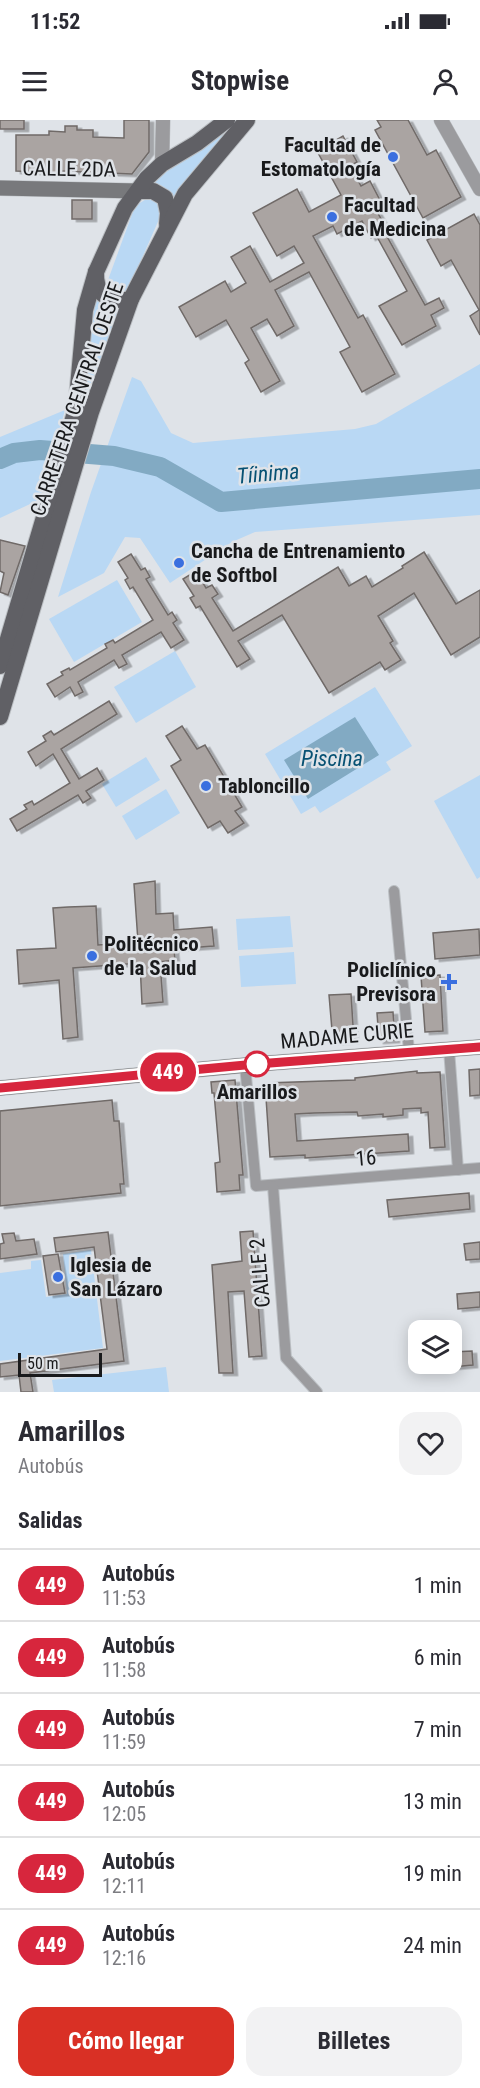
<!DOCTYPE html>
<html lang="es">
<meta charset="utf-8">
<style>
:root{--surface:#fff;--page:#f2f2f3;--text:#2b2b33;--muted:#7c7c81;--line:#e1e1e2;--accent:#d93025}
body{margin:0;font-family:"Roboto Condensed",sans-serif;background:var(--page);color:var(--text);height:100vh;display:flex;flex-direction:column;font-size:22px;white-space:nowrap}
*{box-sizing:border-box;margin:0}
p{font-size:20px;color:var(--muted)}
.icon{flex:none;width:33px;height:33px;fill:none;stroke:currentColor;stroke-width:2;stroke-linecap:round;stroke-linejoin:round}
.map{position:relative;height:1272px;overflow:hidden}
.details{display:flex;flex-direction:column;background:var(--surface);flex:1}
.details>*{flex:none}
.badge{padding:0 12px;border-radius:20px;font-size:21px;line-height:39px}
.controls{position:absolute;left:408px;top:1200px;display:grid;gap:12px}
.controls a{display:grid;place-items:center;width:54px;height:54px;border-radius:12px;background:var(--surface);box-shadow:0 3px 15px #0003;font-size:30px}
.scale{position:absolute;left:18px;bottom:15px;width:84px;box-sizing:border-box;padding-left:6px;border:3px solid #191a1c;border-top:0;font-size:16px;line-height:21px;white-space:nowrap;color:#191a1c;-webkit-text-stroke:4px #dfe3e8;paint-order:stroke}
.map>.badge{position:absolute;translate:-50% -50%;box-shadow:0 0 0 3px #fff}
h2{padding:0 18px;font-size:22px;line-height:54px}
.round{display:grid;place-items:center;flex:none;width:63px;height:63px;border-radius:18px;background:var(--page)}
.overview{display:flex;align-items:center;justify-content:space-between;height:102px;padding:0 18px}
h1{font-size:28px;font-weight:700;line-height:45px}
.action{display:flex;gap:12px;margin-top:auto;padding:12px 18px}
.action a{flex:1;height:69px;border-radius:18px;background:var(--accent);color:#fff;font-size:24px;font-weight:700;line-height:69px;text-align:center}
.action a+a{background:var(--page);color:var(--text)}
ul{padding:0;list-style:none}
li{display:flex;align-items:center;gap:18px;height:72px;padding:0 18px;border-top:2px solid var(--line)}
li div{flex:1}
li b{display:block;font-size:22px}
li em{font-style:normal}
li .badge{min-width:66px;font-weight:700;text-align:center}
.status{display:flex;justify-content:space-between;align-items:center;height:42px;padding:0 30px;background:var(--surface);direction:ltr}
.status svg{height:16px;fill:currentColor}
header{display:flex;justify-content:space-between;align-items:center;height:78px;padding:0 18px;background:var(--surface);font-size:27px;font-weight:700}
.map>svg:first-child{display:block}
</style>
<div class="status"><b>11:52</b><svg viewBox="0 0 49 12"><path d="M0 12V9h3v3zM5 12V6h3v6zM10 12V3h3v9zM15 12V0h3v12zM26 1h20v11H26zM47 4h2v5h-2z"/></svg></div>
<header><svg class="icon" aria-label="menu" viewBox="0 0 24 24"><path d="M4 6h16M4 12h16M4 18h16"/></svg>Stopwise<svg class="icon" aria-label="person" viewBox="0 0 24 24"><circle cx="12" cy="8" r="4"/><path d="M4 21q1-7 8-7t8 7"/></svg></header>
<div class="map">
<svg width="480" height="1272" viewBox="0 0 480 1272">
<defs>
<filter id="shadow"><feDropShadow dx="4.5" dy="2.5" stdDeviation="0" flood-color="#0004"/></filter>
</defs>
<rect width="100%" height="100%" fill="#dfe3e8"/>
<g fill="#b9d8f4">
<path d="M234,0H241L173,82C170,70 164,65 152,62L164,51Z"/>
<path d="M148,78L159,83L160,97L128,170L121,173L113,171L108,160L135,86Z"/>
<path d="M97,177L121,188L85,277L90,209Z"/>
<path d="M480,244V395L255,412L232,422L170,463L140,418L125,417L104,453L58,477L91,372L132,257L141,261L171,313L193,323L355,309L376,304Z"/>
<path d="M65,290L41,379L0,398V317Z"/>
<path d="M117,460L142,502L74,542L49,499Z"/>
<path d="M175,531L196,567L136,603L114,567Z"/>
<path d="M375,567L412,626L386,642L391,650L320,693L315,686L301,694L265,634Z"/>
<path d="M146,637L160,660L116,687L102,664Z"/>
<path d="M480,655V757L477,759L434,681Z"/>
<path d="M166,669L180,693L136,720L122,696Z"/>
<path d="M290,796L293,827L238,830L236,799Z"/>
<path d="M294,832L296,864L241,867L239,836Z"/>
<path d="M91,1130L103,1228L0,1241V1153L31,1149V1141L41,1140L46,1177L67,1174L63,1134Z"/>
<path d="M166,1247L169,1272H54L52,1260Z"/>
</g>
<path fill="#82aac3" d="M355,597L379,635L308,679L284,640Z"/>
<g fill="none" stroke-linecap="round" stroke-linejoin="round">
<path stroke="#82aac3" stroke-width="20" d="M0,339L14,333L40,330L114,336L160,347L221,382L480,359"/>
</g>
<g fill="#aaa4a2" stroke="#706a68" stroke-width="1.5" filter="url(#shadow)">
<rect x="0" y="0" width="24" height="9"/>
<path d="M124,0H149V32L132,54L60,51V54H48V52L16,51V15H49V11L65,12V6H77V10H93V17L124,18Z"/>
<path d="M377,0H408L427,35L436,30L461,77L423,98L375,10L381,7Z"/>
<path d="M343,16L357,42L350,46L361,66L370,61L383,86L376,90L387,109L384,111L425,185L439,178L444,188L431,195L436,206L402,225L379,186L407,171L376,115L371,118L362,101L337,114L333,106L313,116L358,198L363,195L395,254L362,272L340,232L350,227L309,152L275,170L294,206L277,216L267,199L251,208L280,261L261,272L245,243L249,240L226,200L196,217L179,187L225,161L231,172L246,163L231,137L250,126L270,162L304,143L294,126L277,136L253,93L297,69L309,92L341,75L317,31Z"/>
<rect x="72" y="80" width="20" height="19"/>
<path d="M474,94L480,105V215L470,196L479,190L451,140L441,146L427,120Z"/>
<path d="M0,420L25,426L8,475L0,472L4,453L0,451Z"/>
<path d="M424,432L456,484L480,470V517L451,535L414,473L378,496L393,521L390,523L401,540L385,550L380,542L329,573L282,495L238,521L250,539L237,547L200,486L196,488L190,478L194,476L183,459L196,451L206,468L212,465L218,474L212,478L233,511L338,447L349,466L366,456L372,467L403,448L402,446Z"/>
<path d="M131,434L141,450L145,448L150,457L146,459L168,495L172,492L177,500L173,503L184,520L171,528L161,512L122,535L127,544L119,548L114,540L78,562L83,572L75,576L70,567L55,577L47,564L63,555L61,552L69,548L70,550L107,528L105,524L113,520L115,523L153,500L133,467L130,469L125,460L128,458L118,442Z"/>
<path d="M109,581L117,594L61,629L79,659L97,648L104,660L86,671L91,678L83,683L78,675L17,711L10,699L27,689L24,685L32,681L34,685L70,663L53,634L36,646L28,632L46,621L43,616L51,611L54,615Z"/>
<path d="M182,606L197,629L205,625L242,687L235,691L244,703L228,713L220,701L208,708L171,646L181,640L166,616Z"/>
<path d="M155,761L156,794L173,793L174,810L212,807L214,826L174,829L175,840L160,842L163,882L142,884L140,843L73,848L78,917L63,919L59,860L19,864L17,830L56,828L53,788L68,787L96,786L98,825L138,822L134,764Z"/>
<path d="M479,809L480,835L435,839L433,813Z"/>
<path d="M440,855L443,911L425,912L421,856Z"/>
<path d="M351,874L354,921L333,922L329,875Z"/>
<path d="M393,892L395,920L379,921L377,893Z"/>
<path d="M480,949V975L470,976L469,950Z"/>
<path d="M417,951V953L440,952L445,1027L430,1028L428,992L421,993V988L403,989V995L383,997V994L358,996L357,992L314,993L295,994L297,1021L408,1014L409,1031L305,1038V1035L270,1037L265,963L355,960V958Z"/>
<path d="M235,960L243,1055H239L240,1070L217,1072L215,1043L220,1042L214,973H212L211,962Z"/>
<path d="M112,980L114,1001H119L124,1064H120L121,1073L0,1086V991Z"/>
<path d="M469,1073L470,1089L389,1097L387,1080Z"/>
<path d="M253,1111L262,1236L249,1237L244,1171L228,1172L233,1253H219L212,1145L242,1141L240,1112Z"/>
<path d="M108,1112L124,1241L30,1253L33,1272H21L19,1255L0,1257V1244L107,1229L94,1127L56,1132L54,1118Z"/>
<path d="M14,1113L16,1121L34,1119L37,1134L0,1139V1124L4,1123L2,1114Z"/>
<path d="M480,1122V1139L466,1140L464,1124Z"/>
<path d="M58,1134L65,1173L49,1175L43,1136Z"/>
<path d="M480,1172V1187L458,1189L457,1174Z"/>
<path d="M472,1231L473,1245L452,1247V1232Z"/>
</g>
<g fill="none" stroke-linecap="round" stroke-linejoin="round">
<defs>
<g id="minor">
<path d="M394,771L409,931"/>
<path d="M449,929L458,1050"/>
<path d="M245,945L256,1066L480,1048"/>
<path d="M273,1066L286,1238L317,1272"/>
</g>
<g id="tertiary">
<path d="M441,0L480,69"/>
<path d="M162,44L163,0"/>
</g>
<g id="secondary">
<path d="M0,68L138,71"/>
<path d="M0,968L257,944L480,927"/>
</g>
<g id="primary">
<path d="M138,71H153L165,78L168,93L167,104"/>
<path d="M96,152C95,176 110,183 131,179"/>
<path d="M0,546L76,289L85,190L96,152L125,88L147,58L162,44L197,23L227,0"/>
<path d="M0,597L91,292L131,179L185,74L247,0"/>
</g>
</defs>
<use href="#minor" stroke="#bbbfc3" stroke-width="12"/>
<use href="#tertiary" stroke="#bbbfc3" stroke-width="15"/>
<use href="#secondary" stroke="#bbbfc3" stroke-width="16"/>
<use href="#primary" stroke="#bbbfc3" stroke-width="18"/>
<use href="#minor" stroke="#9b9b9e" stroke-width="10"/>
<use href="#tertiary" stroke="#9b9b9e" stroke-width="14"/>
<use href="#secondary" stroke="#78797c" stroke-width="15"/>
<use href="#primary" stroke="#606065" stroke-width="16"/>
</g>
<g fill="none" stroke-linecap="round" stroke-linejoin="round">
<defs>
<path id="line" d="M0,968L257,944L480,927"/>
</defs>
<use href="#line" stroke="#fff" stroke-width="14"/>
<use href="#line" stroke="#d7263d" stroke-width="9"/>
</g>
<g fill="#3a6fdf" stroke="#dfe3e8" stroke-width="2">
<circle cx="393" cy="37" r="6"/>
<circle cx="332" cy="97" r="6"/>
<circle cx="179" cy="443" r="6"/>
<circle cx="206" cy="666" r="6"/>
<circle cx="92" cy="836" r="6"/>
<path d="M446 853h6v6h6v6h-6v6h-6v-6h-6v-6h6z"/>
<circle cx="58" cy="1157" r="6"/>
</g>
<circle fill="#fff" stroke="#d7263d" stroke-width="3" cx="257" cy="944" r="12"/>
<g text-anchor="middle" stroke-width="5" stroke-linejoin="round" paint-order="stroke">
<g font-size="21" font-weight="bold" fill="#191a1c" stroke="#dfe3e8" text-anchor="start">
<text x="381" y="32" text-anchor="end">Facultad de<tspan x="381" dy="24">Estomatología</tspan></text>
<text x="344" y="92">Facultad<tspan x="344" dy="24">de Medicina</tspan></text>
<text x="191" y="438">Cancha de Entrenamiento<tspan x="191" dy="24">de Softbol</tspan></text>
<text x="218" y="673">Tabloncillo</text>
<text x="104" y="831">Politécnico<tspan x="104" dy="24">de la Salud</tspan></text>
<text x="436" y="857" text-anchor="end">Policlínico<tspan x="436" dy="24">Previsora</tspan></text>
<text x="70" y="1152">Iglesia de<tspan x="70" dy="24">San Lázaro</tspan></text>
</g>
<g font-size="21" fill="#191a1c" stroke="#dfe3e8">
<text transform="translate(69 49) rotate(1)" y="7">CALLE 2DA</text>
<text transform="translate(77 279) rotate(-71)" y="7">CARRETERA CENTRAL OESTE</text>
<text transform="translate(347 916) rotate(-5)" y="7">MADAME CURIE</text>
<text transform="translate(366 1038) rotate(-5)" y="7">16</text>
<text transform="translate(260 1153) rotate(-95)" y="7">CALLE 2</text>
</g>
<g font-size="21" font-weight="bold" fill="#191a1c" stroke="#dfe3e8">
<text x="257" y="979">Amarillos</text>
</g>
<g font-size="22" font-style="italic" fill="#075173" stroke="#dfe3e8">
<text transform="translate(268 353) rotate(-5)" y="8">Tíinima</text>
<text x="332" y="646">Piscina</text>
</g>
</g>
</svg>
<div class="controls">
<a><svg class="icon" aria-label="layers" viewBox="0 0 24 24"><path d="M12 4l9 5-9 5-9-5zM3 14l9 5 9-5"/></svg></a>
</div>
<div class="scale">50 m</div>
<b class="badge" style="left:168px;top:952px;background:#d7263d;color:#fff">449</b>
</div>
<section class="details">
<div class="overview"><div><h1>Amarillos</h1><p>Autobús</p></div><a class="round"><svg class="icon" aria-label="heart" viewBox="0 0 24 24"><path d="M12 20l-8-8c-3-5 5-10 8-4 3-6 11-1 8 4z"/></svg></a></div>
<h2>Salidas</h2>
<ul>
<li><span class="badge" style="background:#d7263d;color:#fff">449</span><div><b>Autobús</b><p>11:53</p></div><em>1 min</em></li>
<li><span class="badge" style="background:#d7263d;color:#fff">449</span><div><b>Autobús</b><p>11:58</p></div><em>6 min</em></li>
<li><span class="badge" style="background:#d7263d;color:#fff">449</span><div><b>Autobús</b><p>11:59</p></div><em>7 min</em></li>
<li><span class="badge" style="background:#d7263d;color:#fff">449</span><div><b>Autobús</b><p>12:05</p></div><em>13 min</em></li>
<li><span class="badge" style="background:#d7263d;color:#fff">449</span><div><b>Autobús</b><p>12:11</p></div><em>19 min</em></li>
<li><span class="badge" style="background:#d7263d;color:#fff">449</span><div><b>Autobús</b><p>12:16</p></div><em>24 min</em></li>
</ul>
<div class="action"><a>Cómo llegar</a><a>Billetes</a></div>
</section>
